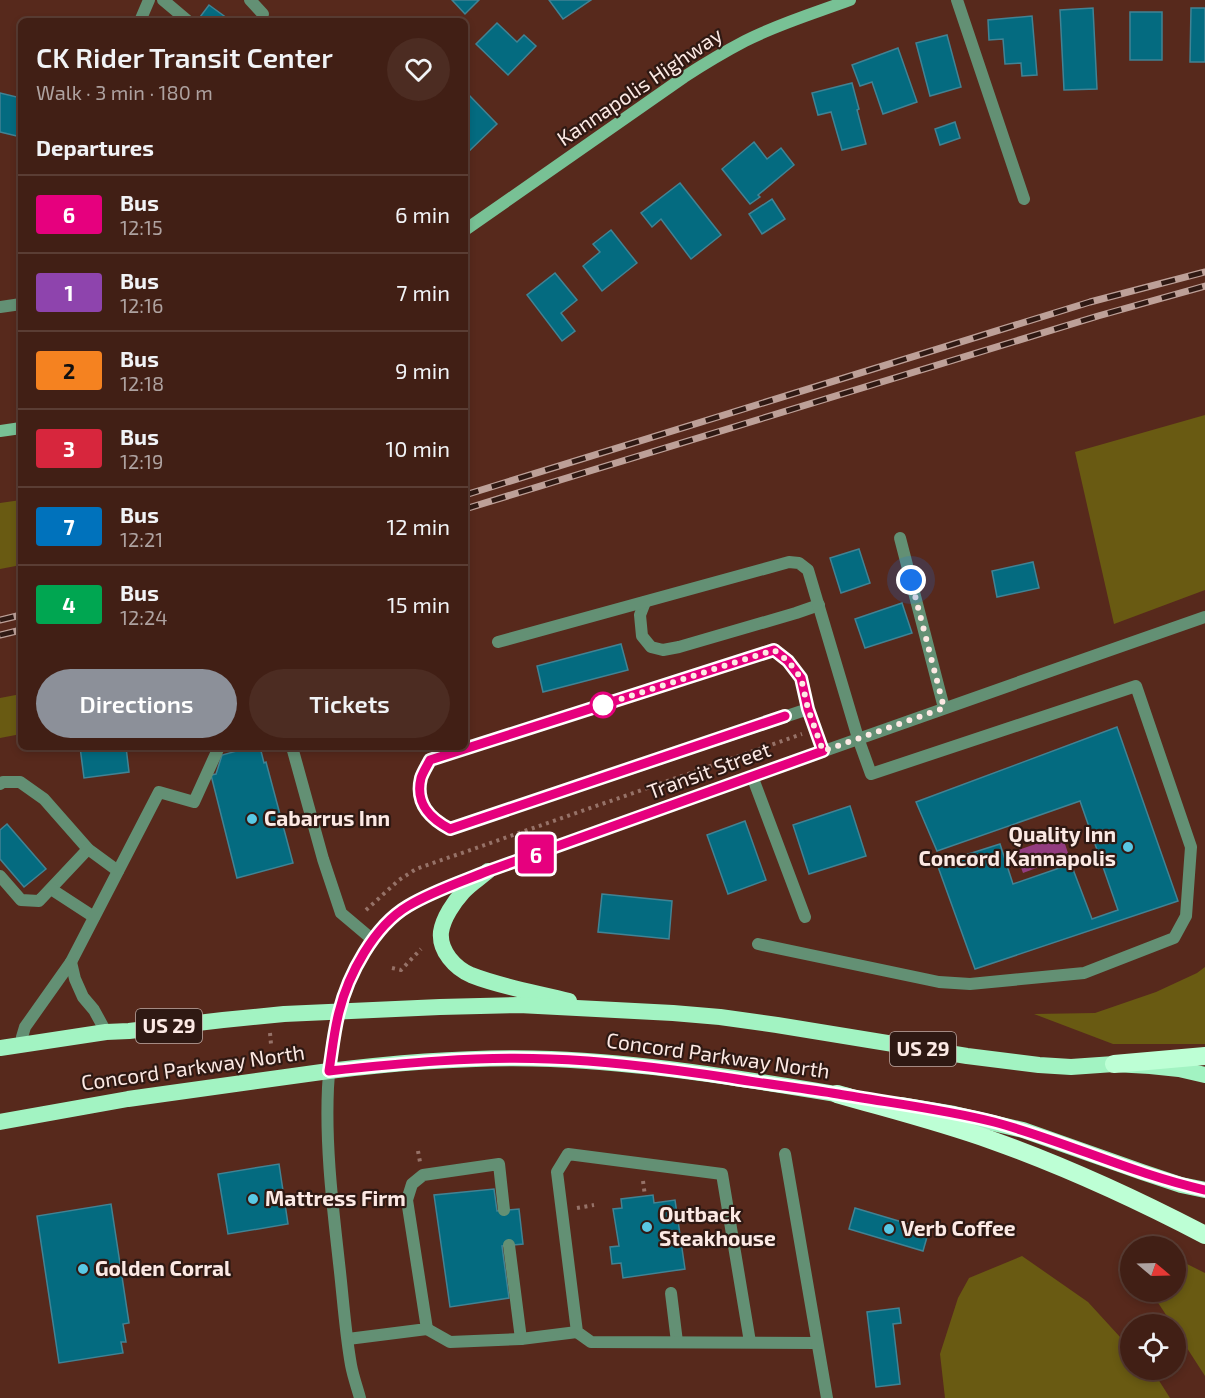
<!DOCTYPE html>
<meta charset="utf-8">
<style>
:root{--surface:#411f15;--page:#4c2c22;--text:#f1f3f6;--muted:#aea2a0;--line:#5a3d34;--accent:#8c9099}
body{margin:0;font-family:"Exo 2",sans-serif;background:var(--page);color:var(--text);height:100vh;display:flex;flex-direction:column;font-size:22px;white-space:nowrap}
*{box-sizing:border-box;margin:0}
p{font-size:20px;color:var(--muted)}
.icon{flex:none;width:33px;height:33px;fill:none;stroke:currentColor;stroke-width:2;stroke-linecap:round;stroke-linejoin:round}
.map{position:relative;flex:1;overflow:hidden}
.sheet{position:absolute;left:18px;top:18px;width:450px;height:732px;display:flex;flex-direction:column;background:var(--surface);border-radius:9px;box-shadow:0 3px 9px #0003,0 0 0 2px var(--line)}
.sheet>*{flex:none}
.badge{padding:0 12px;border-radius:4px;font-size:21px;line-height:39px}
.needle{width:39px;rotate:109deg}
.controls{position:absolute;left:1120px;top:1236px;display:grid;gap:12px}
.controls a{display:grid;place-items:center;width:66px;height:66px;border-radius:50%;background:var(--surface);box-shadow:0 3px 9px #0003,0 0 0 2px var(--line);font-size:30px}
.you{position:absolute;width:30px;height:30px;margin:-15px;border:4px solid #fff;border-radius:50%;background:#1a73e8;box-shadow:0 0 0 9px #1a73e833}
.map>.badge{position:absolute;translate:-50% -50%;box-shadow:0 0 0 3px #fff}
h2{padding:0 18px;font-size:22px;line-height:54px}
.round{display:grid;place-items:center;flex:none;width:63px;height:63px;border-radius:32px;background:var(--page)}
.headline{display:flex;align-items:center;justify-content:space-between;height:102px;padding:0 18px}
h1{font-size:28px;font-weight:600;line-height:45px}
.action{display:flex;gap:12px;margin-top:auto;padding:12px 18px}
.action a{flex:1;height:69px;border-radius:36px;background:var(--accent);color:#fff;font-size:24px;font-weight:600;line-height:69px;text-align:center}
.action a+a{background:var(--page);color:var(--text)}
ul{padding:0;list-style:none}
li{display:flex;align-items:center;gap:18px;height:78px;padding:0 18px;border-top:2px solid var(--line)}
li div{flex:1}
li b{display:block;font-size:22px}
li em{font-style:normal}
li .badge{min-width:66px;font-weight:700;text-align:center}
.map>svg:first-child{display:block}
</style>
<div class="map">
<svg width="1205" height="1398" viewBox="0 0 1205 1398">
<rect width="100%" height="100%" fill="#57291c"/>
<g fill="#695a12">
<path d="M1205,415V590L1114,624L1075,452Z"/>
<path d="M21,500V565L0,569V503Z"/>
<path d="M21,694V734L0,738V698Z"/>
<path d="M1205,967V1044H1113L1034,1014L1095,1013L1156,992L1197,973Z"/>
<path d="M1022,1256L1088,1302L1131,1349V1370H1149L1158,1379L1170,1398H945L940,1354L958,1298L969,1278Z"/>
<path d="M1181,1261L1205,1273V1376L1176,1331V1324H1172L1151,1292H1176V1262Z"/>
</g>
<path fill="#933c80" d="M1062,835L1069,856L1023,873L1015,851Z"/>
<g fill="#046b80" stroke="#418394" stroke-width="1.5">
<path d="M452,0H479L465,14Z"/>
<path d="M549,0H591L563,19Z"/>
<path d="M209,5L231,21H197Z"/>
<path d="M1093,8L1097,89L1064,90L1060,10Z"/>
<path d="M1191,8H1205V62H1190Z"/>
<rect x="1130" y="12" width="32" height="48"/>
<path d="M1032,16L1037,75L1022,76L1021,63L1005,64L1003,39L989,40L988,20Z"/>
<path d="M497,23L517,42L524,35L536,46L508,75L476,44Z"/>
<path d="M947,35L961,87L930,96L916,43Z"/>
<path d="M898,48L917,102L883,114L872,82L860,86L852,65Z"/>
<path d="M852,83L859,109L857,110L866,144L842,150L831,112L818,115L812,93Z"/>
<path d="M0,93L21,98V137L0,132Z"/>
<path d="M468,94L497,124L465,155V96Z"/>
<path d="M955,122L960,138L940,145L935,129Z"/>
<path d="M754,142L767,159L781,148L794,165L758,195L760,197L750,204L722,169Z"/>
<path d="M680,183L721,235L691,259L661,219L652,227L641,213Z"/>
<path d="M772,199L785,219L762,234L749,214Z"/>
<path d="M611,230L637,263L602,291L583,266L600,252L593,244Z"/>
<path d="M555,273L577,300L561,313L575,331L562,341L527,295Z"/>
<path d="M859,549L870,583L841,593L830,558Z"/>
<path d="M1033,562L1039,588L997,597L992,571Z"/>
<path d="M902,603L912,633L865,648L855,619Z"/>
<path d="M621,644L628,670L543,692L537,666Z"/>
<path d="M1117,727L1178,901L975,969L937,864L1000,844L1013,884L1071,864L1092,919L1118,910L1080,801L937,851L916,802Z"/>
<path d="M80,747H126L129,772L84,778Z"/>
<path d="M251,747H260L264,763L266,762L293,863L237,878L211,775L216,774L222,755Z"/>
<path d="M850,806L866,856L809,874L793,825Z"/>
<path d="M745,821L766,880L728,894L707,835Z"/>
<path d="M7,824L46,869L24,887L0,859V830Z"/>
<path d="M602,894L672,901L669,939L598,932Z"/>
<path d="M279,1164L288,1224L228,1234L218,1174Z"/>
<path d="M494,1189L497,1211L519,1209L523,1244L502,1246L509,1298L450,1307L434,1195Z"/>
<path d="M653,1195L654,1203L675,1200L685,1269L623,1278L621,1263L612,1264L610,1247L619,1246L613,1209L622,1208L621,1199Z"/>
<path d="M111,1204L129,1323L123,1324L126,1342H121L123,1353L59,1363L37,1216Z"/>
<path d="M855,1208L929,1230L923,1251L849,1229Z"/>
<path d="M899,1308L901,1323L893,1324L900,1384L876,1387L867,1312Z"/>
</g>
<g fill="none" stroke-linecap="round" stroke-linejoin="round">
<g stroke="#967268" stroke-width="4" stroke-dasharray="3 4.5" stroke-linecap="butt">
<path d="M366,910L399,880L416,869L802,734"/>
<path d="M392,968L401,970L421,949"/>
<path d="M270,1033L271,1044"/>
<path d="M418,1151L420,1162"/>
<path d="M643,1181L645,1196"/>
<path d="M577,1208L594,1205"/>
<path d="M695,1216L712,1213"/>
<path d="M681,1244L700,1241"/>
</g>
<g stroke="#639074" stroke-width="12">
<path d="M163,0L188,21"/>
<path d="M250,0L263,14"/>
<path d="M957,0L1024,199"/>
<path d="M900,538L944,708"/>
<path d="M645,602L640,615L642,636L651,647L663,650L679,647L796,613L819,605"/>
<path d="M498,642L789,562L799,563L808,570L858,738L871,774L1136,686L1191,847L1186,916L1174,938L1084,973L970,984L939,982L758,944"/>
<path d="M808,709L450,829C429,818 415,804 421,778C423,772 427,766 430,760L774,650L788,661L801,678L808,709L823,751"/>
<path d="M292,747L323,859L341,913L373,940"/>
<path d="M752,776L805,917"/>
<path d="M0,784L3,782H20L44,799L88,849L118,871"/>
<path d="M0,876L21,900L39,901L88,849"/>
<path d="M51,889L94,917"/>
<path d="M71,962L75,979L83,997L94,1010L106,1032"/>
<path d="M22,1044V1037L25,1027L71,962L159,792L194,802L219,747"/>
<path d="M509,1245L521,1339"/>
<path d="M671,1293L677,1342"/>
<path d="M427,1329L450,1342L521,1339L577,1332"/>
<path d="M348,1339L427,1329L407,1200L412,1184L423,1175L499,1164L504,1210"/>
<path d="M750,1342L722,1174L568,1154L557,1172L577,1332L591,1342L817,1343"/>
</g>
<g stroke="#639074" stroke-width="12">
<path d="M140,21L149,0"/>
<path d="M0,307L21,304"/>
<path d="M785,1154L827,1398"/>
<path d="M360,1398C357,1387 353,1376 351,1365C345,1331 343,1297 339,1263C328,1162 309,1029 371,942C383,925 399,911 417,901C451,883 489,871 525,858C575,840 625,822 674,804C851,740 1028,679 1205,617"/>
</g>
<g stroke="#78c195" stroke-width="12">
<path d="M465,230L684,77C704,64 724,52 745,41C778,24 815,13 850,0"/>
<path d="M0,431L21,428"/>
</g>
<g stroke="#a2f3c2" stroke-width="16">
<path d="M488,871C480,878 470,884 463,892C454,902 443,918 441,932C439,951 455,968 471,975C501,987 538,993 569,1001"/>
<path d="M0,1048L106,1032L129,1031L223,1020L284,1014L440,1007L519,1005L673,1013L720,1017L777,1025L967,1056L1039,1065L1071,1067L1114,1064L1150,1066L1179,1069L1205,1075"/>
<path d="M900,1105L954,1114L1023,1130L1142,1172L1181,1185L1205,1190"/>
<path d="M0,1122L128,1099L329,1071C402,1062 477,1056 551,1059C651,1063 750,1080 848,1096"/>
</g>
<g stroke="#bdffd5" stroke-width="18">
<path d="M1114,1064L1205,1056"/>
<path d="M837,1094C889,1109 941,1122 991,1140C1064,1166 1136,1199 1205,1235"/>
</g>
<defs>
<g id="rail">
<path d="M465,495L1090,302L1205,272"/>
<path d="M465,509L1098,316L1205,286"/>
<path d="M0,620L21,615"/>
<path d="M0,635L21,630"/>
</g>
</defs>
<use href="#rail" stroke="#bda098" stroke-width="7"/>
<use href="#rail" stroke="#2f1913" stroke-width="4.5" stroke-dasharray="14" stroke-linecap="butt"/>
</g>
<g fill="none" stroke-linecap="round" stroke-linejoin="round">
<defs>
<path id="line" d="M785,716L450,829C429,818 415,803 421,778C423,772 427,766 430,760L774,650L788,661L801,678L808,709L823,751L488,871C461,882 433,891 408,906C374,926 348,975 339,1012C334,1031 332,1052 329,1071C402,1063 477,1056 550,1059C611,1061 671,1069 730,1078C766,1084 802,1088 838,1094C890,1103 943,1109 994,1122C1065,1141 1133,1174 1205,1190"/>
</defs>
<use href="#line" stroke="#fff" stroke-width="14"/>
<use href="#line" stroke="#e6007e" stroke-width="9"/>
<path stroke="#fce9e4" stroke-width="6" stroke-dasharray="0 10.8" d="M603,705H602L774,650L788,661L801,678L808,709L823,751L944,708L911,580"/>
</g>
<circle fill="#fff" stroke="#e6007e" stroke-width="3" cx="603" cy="705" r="12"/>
<g fill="#59c8e4" stroke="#2f1913" stroke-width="2">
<circle cx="252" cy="819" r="6"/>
<circle cx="1128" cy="847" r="6"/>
<circle cx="253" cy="1199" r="6"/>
<circle cx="647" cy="1227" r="6"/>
<circle cx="889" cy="1229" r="6"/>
<circle cx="83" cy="1269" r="6"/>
</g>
<g text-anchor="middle" stroke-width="4.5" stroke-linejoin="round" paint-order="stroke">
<g fill="#2f1913" stroke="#beaba5" stroke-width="1.5">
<rect x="136" y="1009" width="66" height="34" rx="4.5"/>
<rect x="890" y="1032" width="66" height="34" rx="4.5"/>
</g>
<g font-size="20" font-weight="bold" fill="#fce9e4">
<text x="169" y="1033">US 29</text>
<text x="923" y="1056">US 29</text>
</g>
<g font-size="21" fill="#fce9e4" stroke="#2f1913">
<text transform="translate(640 87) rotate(-34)" y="7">Kannapolis Highway</text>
<text transform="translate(709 771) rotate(-20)" y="7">Transit Street</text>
<text transform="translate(718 1056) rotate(8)" y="7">Concord Parkway North</text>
<text transform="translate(193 1068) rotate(-8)" y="7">Concord Parkway North</text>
</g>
<g font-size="21" font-weight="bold" fill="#fce9e4" stroke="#2f1913" text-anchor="start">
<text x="264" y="826">Cabarrus Inn</text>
<text x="1116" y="842" text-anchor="end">Quality Inn<tspan x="1116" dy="24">Concord Kannapolis</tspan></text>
<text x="265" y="1206">Mattress Firm</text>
<text x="659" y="1222">Outback<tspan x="659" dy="24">Steakhouse</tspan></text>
<text x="901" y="1236">Verb Coffee</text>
<text x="95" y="1276">Golden Corral</text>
</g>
</g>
</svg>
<div class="controls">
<a><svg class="needle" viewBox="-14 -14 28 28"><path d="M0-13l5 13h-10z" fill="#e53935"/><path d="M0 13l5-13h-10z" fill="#aea2a0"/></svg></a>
<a><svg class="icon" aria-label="locate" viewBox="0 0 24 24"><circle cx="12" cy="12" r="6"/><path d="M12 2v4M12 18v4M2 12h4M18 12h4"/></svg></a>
</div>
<div class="you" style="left:911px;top:580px"></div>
<b class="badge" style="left:536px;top:854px;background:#e6007e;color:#fff">6</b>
<section class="sheet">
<div class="headline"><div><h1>CK Rider Transit Center</h1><p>Walk · 3 min · 180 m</p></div><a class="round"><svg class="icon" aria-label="heart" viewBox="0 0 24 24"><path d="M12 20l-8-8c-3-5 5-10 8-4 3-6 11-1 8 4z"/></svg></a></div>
<h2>Departures</h2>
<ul>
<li><span class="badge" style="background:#e6007e;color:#fff">6</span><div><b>Bus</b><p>12:15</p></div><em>6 min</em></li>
<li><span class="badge" style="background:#8e44ad;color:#fff">1</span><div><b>Bus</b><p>12:16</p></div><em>7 min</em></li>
<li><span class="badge" style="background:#f58220;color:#111">2</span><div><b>Bus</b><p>12:18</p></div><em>9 min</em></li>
<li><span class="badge" style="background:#d7263d;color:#fff">3</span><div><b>Bus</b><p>12:19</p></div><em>10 min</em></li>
<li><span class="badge" style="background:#0072bc;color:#fff">7</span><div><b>Bus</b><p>12:21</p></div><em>12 min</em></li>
<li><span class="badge" style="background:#00a651;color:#fff">4</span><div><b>Bus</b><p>12:24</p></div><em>15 min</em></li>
</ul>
<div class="action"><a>Directions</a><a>Tickets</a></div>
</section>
</div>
